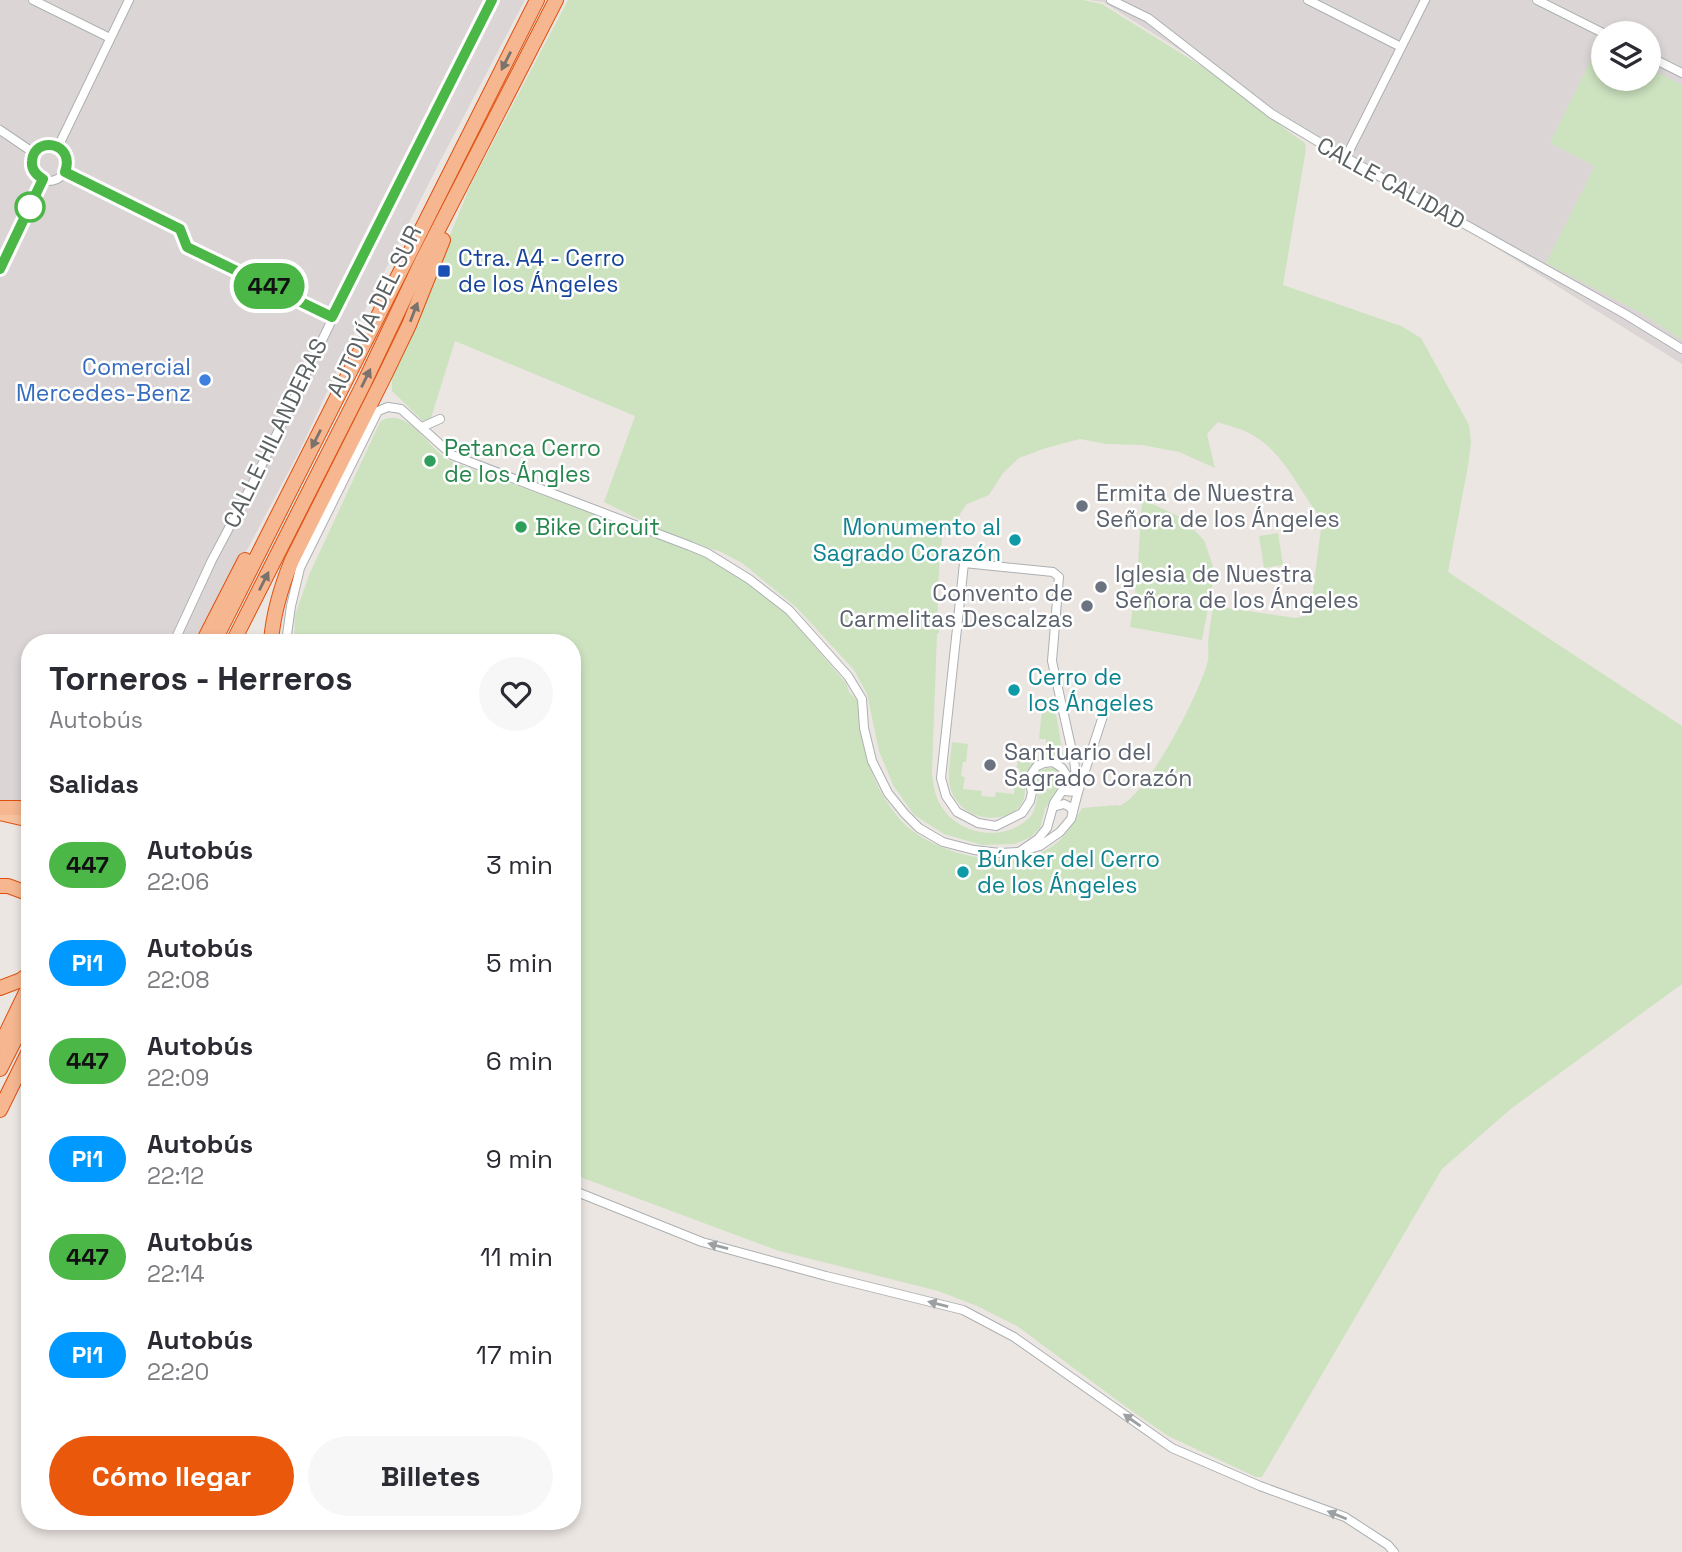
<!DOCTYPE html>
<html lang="es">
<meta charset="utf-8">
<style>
:root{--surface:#fff;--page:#f7f7f7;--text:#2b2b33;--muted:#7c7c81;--accent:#ea580c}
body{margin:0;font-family:"Space Grotesk",sans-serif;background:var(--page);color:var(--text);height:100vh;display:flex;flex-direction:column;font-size:26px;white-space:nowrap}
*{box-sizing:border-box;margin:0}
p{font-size:23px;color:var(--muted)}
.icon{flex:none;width:38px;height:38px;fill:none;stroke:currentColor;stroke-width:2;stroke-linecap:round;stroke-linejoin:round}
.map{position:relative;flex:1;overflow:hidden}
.drawer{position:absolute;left:21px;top:634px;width:560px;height:896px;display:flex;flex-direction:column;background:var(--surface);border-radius:28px;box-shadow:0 4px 10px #0003}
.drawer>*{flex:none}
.badge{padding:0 14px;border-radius:23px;font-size:24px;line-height:46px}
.fabs{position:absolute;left:1591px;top:21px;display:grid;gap:14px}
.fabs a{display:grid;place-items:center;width:70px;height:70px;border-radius:50%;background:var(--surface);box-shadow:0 4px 10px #0003;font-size:35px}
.map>.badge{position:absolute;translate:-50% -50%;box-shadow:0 0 0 4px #fff}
h2{padding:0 28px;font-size:26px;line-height:63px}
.round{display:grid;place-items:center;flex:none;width:74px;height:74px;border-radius:37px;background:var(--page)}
.head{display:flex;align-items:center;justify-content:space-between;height:119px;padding:0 28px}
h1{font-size:33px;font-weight:700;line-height:52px}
.primary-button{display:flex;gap:14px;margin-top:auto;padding:14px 28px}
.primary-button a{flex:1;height:80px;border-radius:42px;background:var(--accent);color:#fff;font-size:28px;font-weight:700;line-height:80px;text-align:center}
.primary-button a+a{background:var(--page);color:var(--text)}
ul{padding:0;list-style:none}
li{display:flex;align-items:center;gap:21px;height:98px;padding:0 28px}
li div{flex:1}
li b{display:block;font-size:26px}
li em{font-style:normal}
li .badge{min-width:77px;font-weight:700;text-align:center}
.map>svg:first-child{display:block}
</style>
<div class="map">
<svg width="1682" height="1552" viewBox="0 0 1682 1552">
<rect width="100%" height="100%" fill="#ece6e2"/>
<g fill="#dbd6d5" fill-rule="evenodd">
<path d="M0,0H525L434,173L365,310L300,450L247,550L193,642H30V801L0,802Z"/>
<path d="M1089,0H1682V364L1103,2ZM1603,33H1648V79H1603Z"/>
</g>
<g fill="#cde3c0">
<path d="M568,0H1083L1102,4L1224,80C1252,101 1276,124 1305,143L1306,149L1283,285L1401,326L1421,338L1469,425L1471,442L1468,466L1448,572L1682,726V984L1512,1108L1442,1169L1262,1477H1256L1168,1436L1122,1404L1017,1326L977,1306L938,1291L779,1251L572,1174V642H294L295,615L309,575L380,422C383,420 386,418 390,418C412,415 431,450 448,460L550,498L690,546L739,576L786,613L846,683L849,692L859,702C859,745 871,784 898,817C929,854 1005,872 1048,849C1064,840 1073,824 1082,808L1117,805L1119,806C1148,795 1201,691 1208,660C1209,655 1208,649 1208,644C1209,631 1211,619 1213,606L1296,618L1310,614L1322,520C1299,491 1284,451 1249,433C1240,428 1228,426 1218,422L1207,434L1215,468L1179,452L1142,445L1106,444L1080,439L1046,448L1019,458L1003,473L989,495L967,504L960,514L953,530H943C939,564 936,598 939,633L937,634L932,773C933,785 936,800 943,809C962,836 1006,842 1030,817C1034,813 1038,799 1037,792C1037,788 1034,785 1035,781C1035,780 1038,772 1039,771C1052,765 1059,767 1062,782L1045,809L1040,828L1031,837L1015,844L982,845L944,834L914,815L893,785L879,751L867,694L854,670L797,608L742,563L719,551L682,541L604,502L635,416L455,341L431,418L426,424L392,391V376L471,184Z"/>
<path d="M1599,44L1603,45V79H1648L1649,68L1682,85V340L1641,313L1546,263L1595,166L1550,143Z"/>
<path d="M1142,499L1182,518L1204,540L1215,572L1202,640L1130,627L1137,578Z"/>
<path d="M1278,533L1283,565L1264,568L1259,536Z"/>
<path d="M1043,699L1051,700L1057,719L1063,755L1046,756V739H1039Z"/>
<path d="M952,742L968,744L966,762H963L961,776L965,777L963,789L982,791L981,796L995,797L996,792L1014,794L1015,782H1019L1020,769L1017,768L1019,749L1034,751L1039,758C1014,776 1035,795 1016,810C1008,817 994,819 984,817C966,815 950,799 949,780C948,768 951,754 952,742Z"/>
</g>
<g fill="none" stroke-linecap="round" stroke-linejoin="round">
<defs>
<g id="minor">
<path d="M33,0L110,38"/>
<path d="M1111,0L1148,18L1272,114L1327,147L1625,314L1682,349"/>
<path d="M1308,0L1401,47"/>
<path d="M1537,0L1603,33"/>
<path d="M1648,56L1682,73"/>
<path d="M0,130L34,153"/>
<circle cx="49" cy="163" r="18"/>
<path d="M58,147L129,0"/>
<path d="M1346,157L1425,0"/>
<path d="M65,172L180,229L187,247L333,317"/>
<path d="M0,269L43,179"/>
<path d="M422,427L440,419"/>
<path d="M964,563L1053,572L1059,577L1052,661L1074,760L1078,792L1071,819L1060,832L1040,846L1019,852L1038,839L1047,828L1054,803L1066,785L1067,776L1062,768L1053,762L1044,763L1037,766L1032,773L1029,781L1032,792L1030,801L1022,813L996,826L978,823L957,812L946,796L941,778Z"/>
<path d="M174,642L212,560L256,477L371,239L492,0"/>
<path d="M286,642L291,606L300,568L378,411L388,407L401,409L452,455L690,546L707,553L749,579L789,610L848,676L862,699L864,728L872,761L888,793L905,814L919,828L943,842L974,850L1000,853L1019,852"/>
<path d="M1063,791L1078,792L1105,710"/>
<path d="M1053,807L1064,804L1070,807L1073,812"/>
<path d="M572,1190L702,1242L826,1276L963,1310L1014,1337L1172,1448L1260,1486L1345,1517L1388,1545L1394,1552"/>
</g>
<path id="trunk" d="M0,813L30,820"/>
<g id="motorway">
<path d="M203,642L245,560"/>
<path d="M214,642L537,0"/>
<path d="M233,642L364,383L422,261L556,0"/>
<path d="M271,642C273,614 281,587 292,560L383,379L409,325L443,240"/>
<path d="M0,808H30"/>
<path d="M0,886H8L30,894"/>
<path d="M0,988L21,980L30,973"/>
<path d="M0,1046L30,984"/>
<path d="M0,1069L30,1010"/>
<path d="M0,1110L30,1049"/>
</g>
</defs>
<use href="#minor" stroke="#acb0b2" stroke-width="10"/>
<use href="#trunk" stroke="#df500f" stroke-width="16"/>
<use href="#motorway" stroke="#df500f" stroke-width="16"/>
<use href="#minor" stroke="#fff" stroke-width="8"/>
<use href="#trunk" stroke="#f7c29d" stroke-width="14"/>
<use href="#motorway" stroke="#f5b690" stroke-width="14"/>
</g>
<defs><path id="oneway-solid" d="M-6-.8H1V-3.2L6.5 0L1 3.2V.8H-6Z" transform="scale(1.75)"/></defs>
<g fill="#7a726b">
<use href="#oneway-solid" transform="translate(506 61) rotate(117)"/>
<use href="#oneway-solid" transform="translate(414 312) rotate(-69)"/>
<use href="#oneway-solid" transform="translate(366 378) rotate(-64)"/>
<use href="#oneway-solid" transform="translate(316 439) rotate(117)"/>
<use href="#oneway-solid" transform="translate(264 581) rotate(-63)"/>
</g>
<g fill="#9da0a1">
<use href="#oneway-solid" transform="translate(718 1246) rotate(-165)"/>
<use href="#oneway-solid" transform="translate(938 1304) rotate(-166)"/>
<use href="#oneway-solid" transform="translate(1132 1420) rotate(-145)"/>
<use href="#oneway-solid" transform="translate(1337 1515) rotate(-158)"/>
</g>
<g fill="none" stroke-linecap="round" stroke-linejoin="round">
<defs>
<path id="line" d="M0,269L43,179C36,175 31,170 32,161C34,135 76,142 65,172L180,229L187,247L332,317L492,0"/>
</defs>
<use href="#line" stroke="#fff" stroke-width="16"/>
<use href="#line" stroke="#4ab747" stroke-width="10"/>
</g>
<circle fill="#fff" stroke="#4ab747" stroke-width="3.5" cx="30" cy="207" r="14"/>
<rect fill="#1a4fb4" stroke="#fff" stroke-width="2.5" x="437" y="264" width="14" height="14" rx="3.5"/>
<circle fill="#3f7fe0" stroke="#fff" stroke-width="2.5" cx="205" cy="380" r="7"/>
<g fill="#2e9e5b" stroke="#fff" stroke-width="2.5">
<circle cx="430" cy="461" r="7"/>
<circle cx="521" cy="527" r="7"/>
</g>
<g fill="#6b7280" stroke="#fff" stroke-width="2.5">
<circle cx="1082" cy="506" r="7"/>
<circle cx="1101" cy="587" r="7"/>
<circle cx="1087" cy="606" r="7"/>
<circle cx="990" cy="765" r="7"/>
</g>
<g fill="#0f9aa8" stroke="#fff" stroke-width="2.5">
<circle cx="1015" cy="540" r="7"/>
<circle cx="1014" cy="690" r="7"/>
<circle cx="963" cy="872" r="7"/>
</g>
<g text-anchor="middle" stroke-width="5" stroke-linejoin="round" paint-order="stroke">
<g font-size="23" fill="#5b6162" stroke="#fff">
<text transform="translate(1391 183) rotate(29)" y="8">CALLE CALIDAD</text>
<text transform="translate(374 311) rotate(-64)" y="8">AUTOVÍA DEL SUR</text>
<text transform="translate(275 433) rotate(-64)" y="8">CALLE HILANDERAS</text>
</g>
<g font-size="23" fill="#164399" stroke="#fff" text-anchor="start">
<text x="458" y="266">Ctra. A4 - Cerro<tspan x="458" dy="26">de los Ángeles</tspan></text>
</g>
<g font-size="23" fill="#366cbe" stroke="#fff" text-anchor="end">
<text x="191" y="375">Comercial<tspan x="191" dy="26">Mercedes-Benz</tspan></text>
</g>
<g font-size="23" fill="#27864d" stroke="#fff" text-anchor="start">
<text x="444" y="456">Petanca Cerro<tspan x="444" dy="26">de los Ángles</tspan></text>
<text x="535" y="535">Bike Circuit</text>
</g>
<g font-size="23" fill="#5b616d" stroke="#fff" text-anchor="start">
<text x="1096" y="501">Ermita de Nuestra<tspan x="1096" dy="26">Señora de los Ángeles</tspan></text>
<text x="1115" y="582">Iglesia de Nuestra<tspan x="1115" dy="26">Señora de los Ángeles</tspan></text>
<text x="1073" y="601" text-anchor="end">Convento de<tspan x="1073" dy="26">Carmelitas Descalzas</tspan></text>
<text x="1004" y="760">Santuario del<tspan x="1004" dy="26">Sagrado Corazón</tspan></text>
</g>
<g font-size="23" fill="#0d838f" stroke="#fff" text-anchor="start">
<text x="1001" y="535" text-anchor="end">Monumento al<tspan x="1001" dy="26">Sagrado Corazón</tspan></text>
<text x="1028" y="685">Cerro de<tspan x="1028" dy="26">los Ángeles</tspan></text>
<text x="977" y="867">Búnker del Cerro<tspan x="977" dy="26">de los Ángeles</tspan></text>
</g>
</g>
</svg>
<div class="fabs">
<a><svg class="icon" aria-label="layers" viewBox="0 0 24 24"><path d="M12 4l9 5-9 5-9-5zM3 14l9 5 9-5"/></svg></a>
</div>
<b class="badge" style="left:269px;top:286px;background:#4ab747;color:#111">447</b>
<section class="drawer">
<div class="head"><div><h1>Torneros - Herreros</h1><p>Autobús</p></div><a class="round"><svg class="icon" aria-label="heart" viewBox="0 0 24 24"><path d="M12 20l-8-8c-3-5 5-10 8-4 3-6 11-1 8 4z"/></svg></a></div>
<h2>Salidas</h2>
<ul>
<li><span class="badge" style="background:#4ab747;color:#111">447</span><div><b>Autobús</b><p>22:06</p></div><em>3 min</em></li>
<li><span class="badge" style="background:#09f;color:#fff">Pi1</span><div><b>Autobús</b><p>22:08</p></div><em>5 min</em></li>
<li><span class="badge" style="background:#4ab747;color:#111">447</span><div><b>Autobús</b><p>22:09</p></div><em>6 min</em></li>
<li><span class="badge" style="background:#09f;color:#fff">Pi1</span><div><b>Autobús</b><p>22:12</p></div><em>9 min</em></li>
<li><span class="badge" style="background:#4ab747;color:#111">447</span><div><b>Autobús</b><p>22:14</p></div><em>11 min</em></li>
<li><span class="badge" style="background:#09f;color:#fff">Pi1</span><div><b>Autobús</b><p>22:20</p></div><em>17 min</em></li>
</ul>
<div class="primary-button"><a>Cómo llegar</a><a>Billetes</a></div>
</section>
</div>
